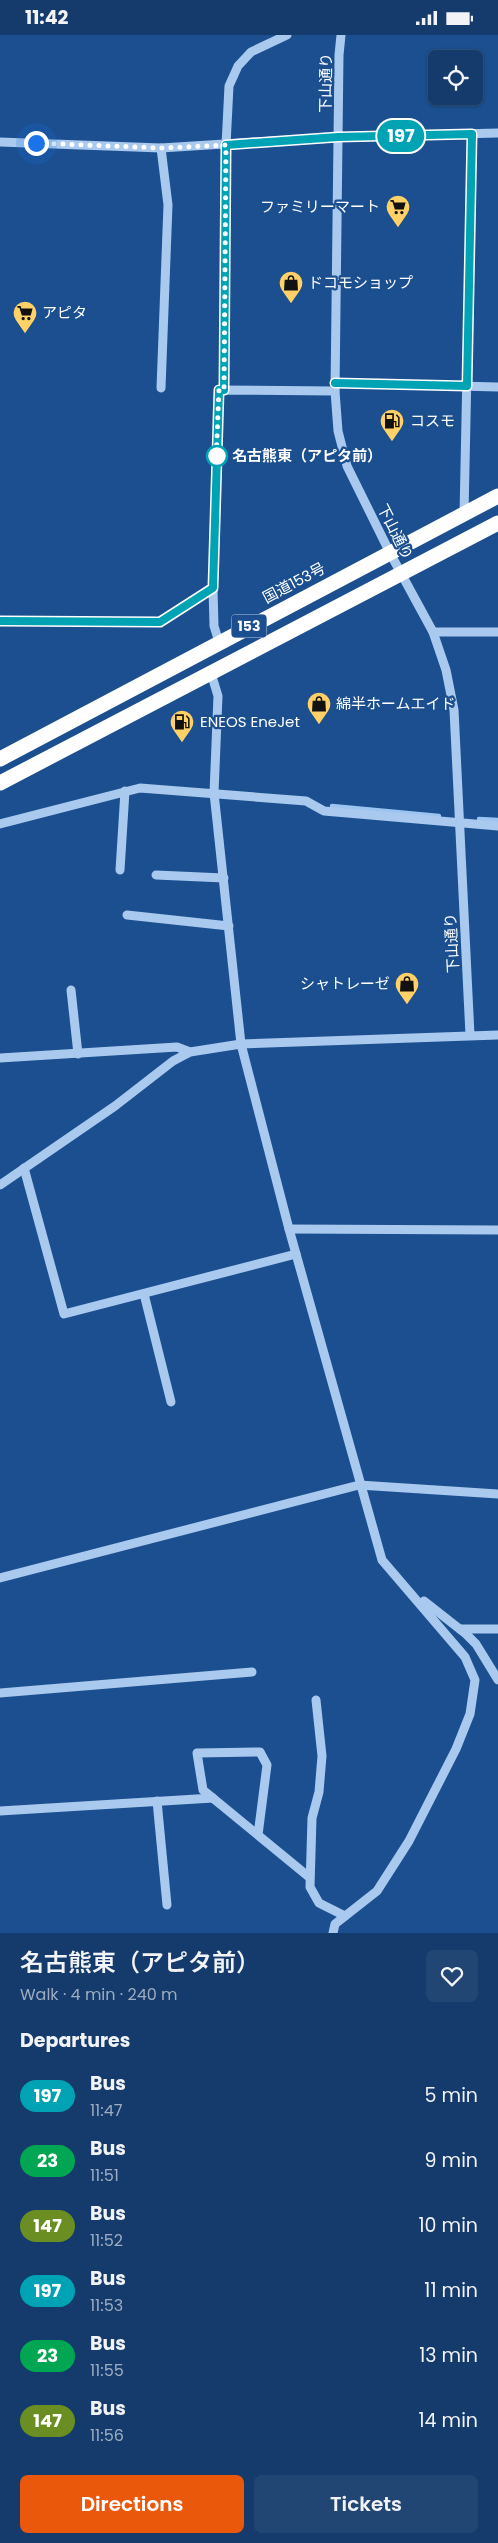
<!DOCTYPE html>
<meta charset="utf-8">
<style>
:root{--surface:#143b6b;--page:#214673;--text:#f1f3f6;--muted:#9dadc1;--line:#33557e;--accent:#ea580c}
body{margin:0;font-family:Poppins,"Noto Sans JP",sans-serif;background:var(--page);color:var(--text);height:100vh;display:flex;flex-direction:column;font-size:19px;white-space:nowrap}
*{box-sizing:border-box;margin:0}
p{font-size:16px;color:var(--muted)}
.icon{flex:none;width:28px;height:28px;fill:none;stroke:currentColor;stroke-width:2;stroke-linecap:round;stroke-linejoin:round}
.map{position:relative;height:1898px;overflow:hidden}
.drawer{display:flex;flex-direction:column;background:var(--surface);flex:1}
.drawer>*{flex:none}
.badge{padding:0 10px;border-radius:16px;font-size:18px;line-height:32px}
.tools{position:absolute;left:428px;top:15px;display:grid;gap:10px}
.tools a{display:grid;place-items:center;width:55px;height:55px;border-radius:8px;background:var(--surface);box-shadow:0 1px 4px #0004,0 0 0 1px var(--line);font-size:25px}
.you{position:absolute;width:25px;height:25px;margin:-12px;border:4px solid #fff;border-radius:50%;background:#1a73e8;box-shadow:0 0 0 8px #1a73e833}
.map>.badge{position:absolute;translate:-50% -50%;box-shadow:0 0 0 2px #fff}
h2{padding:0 20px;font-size:19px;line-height:45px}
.round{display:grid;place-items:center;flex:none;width:52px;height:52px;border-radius:8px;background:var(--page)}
.headline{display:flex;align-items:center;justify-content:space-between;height:85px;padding:0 20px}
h1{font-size:24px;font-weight:600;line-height:38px}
.button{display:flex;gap:10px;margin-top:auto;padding:10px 20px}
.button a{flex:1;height:58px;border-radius:8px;background:var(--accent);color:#fff;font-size:20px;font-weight:600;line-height:58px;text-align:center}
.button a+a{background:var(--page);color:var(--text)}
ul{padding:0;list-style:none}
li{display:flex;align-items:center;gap:15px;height:65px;padding:0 20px}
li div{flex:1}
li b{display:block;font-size:19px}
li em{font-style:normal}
li .badge{min-width:55px;font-weight:700;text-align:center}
.status{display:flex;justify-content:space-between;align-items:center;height:35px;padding:0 25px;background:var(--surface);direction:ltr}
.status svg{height:14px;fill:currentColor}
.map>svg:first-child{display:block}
</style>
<div class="status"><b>11:42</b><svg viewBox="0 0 49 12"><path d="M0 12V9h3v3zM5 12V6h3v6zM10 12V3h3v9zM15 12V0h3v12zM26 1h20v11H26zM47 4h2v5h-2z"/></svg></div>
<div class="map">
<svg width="498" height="1898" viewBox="0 0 498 1898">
<rect width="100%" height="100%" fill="#1b4f8f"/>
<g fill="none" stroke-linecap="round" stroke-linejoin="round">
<g stroke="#9cc4f0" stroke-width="4.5">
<path d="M332,771L439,781"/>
<path d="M479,784L498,785"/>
</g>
<g stroke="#a9c9ee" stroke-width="9">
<path d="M341,0L339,20L335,356L338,396L347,431L390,518L433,597L446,635L454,675L470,1000"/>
<path d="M0,107L161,113L338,102L498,98"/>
<path d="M161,113L168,170L161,353"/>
<path d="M335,348L498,352"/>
<path d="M224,355L226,110L229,51L238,31L251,17L287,0"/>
<path d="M464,479L472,99"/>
<path d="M0,586L160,587L213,553"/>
<path d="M433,597H498"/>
<path d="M219,607L214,591L213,553L219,355L335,356"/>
<path d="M211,638L218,661L214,758L241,1009L289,1194L382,1525L465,1622L475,1645L470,1679L456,1714L409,1806L377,1856L335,1889L333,1898"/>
<path d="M0,789L140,753L306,766L324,776L498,791"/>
<path d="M120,835L125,756"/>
<path d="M156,840L224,843"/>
<path d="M127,880L229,891"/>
<path d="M71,955L78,1019"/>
<path d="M0,1023L177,1012L190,1017"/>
<path d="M24,1133L64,1279L296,1219"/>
<path d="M0,1150L115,1071L173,1026L190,1017L241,1009L498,1000"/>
<path d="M289,1194L498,1195"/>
<path d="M144,1259L171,1367"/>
<path d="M0,1543L359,1450L498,1459"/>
<path d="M424,1566L466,1599L476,1609L498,1645"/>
<path d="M460,1594H498"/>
<path d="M0,1658L252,1637"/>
<path d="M316,1665L322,1721L319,1757L312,1783L310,1852L319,1868L345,1881"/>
<path d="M157,1766L167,1870"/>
<path d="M0,1776L213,1763"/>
<path d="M258,1800L267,1730L260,1717L197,1718L203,1755L309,1842"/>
</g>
<g stroke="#fff" stroke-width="15">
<path d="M0,724L498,461"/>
<path d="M0,748L498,488"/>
</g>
</g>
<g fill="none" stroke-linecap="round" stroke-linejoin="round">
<defs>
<path id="line" d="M0,586L160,587L213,553L219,355H224L226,110L338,102L472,99L467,351L335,348"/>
</defs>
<use href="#line" stroke="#fff" stroke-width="11"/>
<use href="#line" stroke="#00a3b4" stroke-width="8"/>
<path stroke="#fff" stroke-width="5" stroke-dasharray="0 9" d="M36,108L161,113L226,110L224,355H219L216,426L217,421"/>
</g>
<defs>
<symbol id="supermarket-pin" viewBox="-11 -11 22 30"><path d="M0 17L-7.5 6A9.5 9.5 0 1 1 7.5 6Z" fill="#ffd166" stroke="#1b4f8f"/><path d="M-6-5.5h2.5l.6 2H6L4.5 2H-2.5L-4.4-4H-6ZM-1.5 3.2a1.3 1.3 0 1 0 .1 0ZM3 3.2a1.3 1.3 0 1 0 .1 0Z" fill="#111"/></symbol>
<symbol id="shop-pin" viewBox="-11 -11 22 30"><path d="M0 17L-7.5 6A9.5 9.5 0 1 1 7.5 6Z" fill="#ffd166" stroke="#1b4f8f"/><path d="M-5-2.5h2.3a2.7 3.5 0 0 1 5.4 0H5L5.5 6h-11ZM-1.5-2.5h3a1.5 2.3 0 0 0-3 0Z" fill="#111"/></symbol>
<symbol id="fuel-pin" viewBox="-11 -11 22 30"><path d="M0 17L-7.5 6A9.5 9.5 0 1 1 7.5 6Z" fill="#ffd166" stroke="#1b4f8f"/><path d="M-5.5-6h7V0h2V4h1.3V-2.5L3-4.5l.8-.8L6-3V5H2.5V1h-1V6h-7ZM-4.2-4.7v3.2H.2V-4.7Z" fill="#111"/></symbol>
</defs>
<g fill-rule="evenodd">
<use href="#supermarket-pin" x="384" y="158" width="28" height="38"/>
<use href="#shop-pin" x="277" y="234" width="28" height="38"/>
<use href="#supermarket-pin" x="11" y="264" width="28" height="38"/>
<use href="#fuel-pin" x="378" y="372" width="28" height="38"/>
<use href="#shop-pin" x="305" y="655" width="28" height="38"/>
<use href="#fuel-pin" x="168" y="673" width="28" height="38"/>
<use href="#shop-pin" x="393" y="935" width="28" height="38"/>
</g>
<circle fill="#fff" stroke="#00a3b4" stroke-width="2.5" cx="217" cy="421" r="10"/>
<g text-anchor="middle" stroke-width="4.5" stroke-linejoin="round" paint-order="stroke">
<rect fill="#1b4f8f" stroke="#bbcadd" stroke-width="1" x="231.5" y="579.5" width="35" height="23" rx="4"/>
<g font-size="14" font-weight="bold" fill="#fff">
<text x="249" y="596">153</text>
</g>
<g font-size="15" fill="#fff" stroke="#1b4f8f">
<text transform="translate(326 48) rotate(-89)" y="5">下山通り</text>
<text transform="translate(395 497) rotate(63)" y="5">下山通り</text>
<text transform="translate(294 548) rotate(-28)" y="5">国道153号</text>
<text transform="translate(452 908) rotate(-93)" y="5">下山通り</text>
</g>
<g font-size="15" fill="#fff" stroke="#1b4f8f" text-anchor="start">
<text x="380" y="177" text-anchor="end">ファミリーマート</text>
<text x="308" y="253">ドコモショップ</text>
<text x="42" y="283">アピタ</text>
<text x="410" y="391">コスモ</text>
<text x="336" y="674">綿半ホームエイド</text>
<text x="200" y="692">ENEOS EneJet</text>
<text x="390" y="954" text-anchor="end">シャトレーゼ</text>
</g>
<g font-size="15" font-weight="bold" fill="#fff" stroke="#1b4f8f" text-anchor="start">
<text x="232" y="426">名古熊東（アピタ前）</text>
</g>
</g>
</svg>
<div class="tools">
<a><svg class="icon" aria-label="locate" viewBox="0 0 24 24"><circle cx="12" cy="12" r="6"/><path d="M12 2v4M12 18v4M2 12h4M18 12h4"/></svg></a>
</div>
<div class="you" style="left:36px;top:108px"></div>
<b class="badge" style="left:401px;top:101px;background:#00a3b4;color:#fff">197</b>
</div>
<section class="drawer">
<div class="headline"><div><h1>名古熊東（アピタ前）</h1><p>Walk · 4 min · 240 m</p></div><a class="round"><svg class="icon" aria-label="heart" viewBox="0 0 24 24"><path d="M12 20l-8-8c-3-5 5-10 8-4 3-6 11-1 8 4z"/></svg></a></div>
<h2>Departures</h2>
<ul>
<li><span class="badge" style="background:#00a3b4;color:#fff">197</span><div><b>Bus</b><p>11:47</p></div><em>5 min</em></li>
<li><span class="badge" style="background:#00a651;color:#fff">23</span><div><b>Bus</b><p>11:51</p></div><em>9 min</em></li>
<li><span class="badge" style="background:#6b8e23;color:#fff">147</span><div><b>Bus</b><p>11:52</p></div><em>10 min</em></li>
<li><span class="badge" style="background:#00a3b4;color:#fff">197</span><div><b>Bus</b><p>11:53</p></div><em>11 min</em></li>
<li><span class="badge" style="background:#00a651;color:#fff">23</span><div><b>Bus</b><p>11:55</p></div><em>13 min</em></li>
<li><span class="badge" style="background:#6b8e23;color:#fff">147</span><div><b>Bus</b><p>11:56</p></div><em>14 min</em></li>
</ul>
<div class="button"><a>Directions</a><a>Tickets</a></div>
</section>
